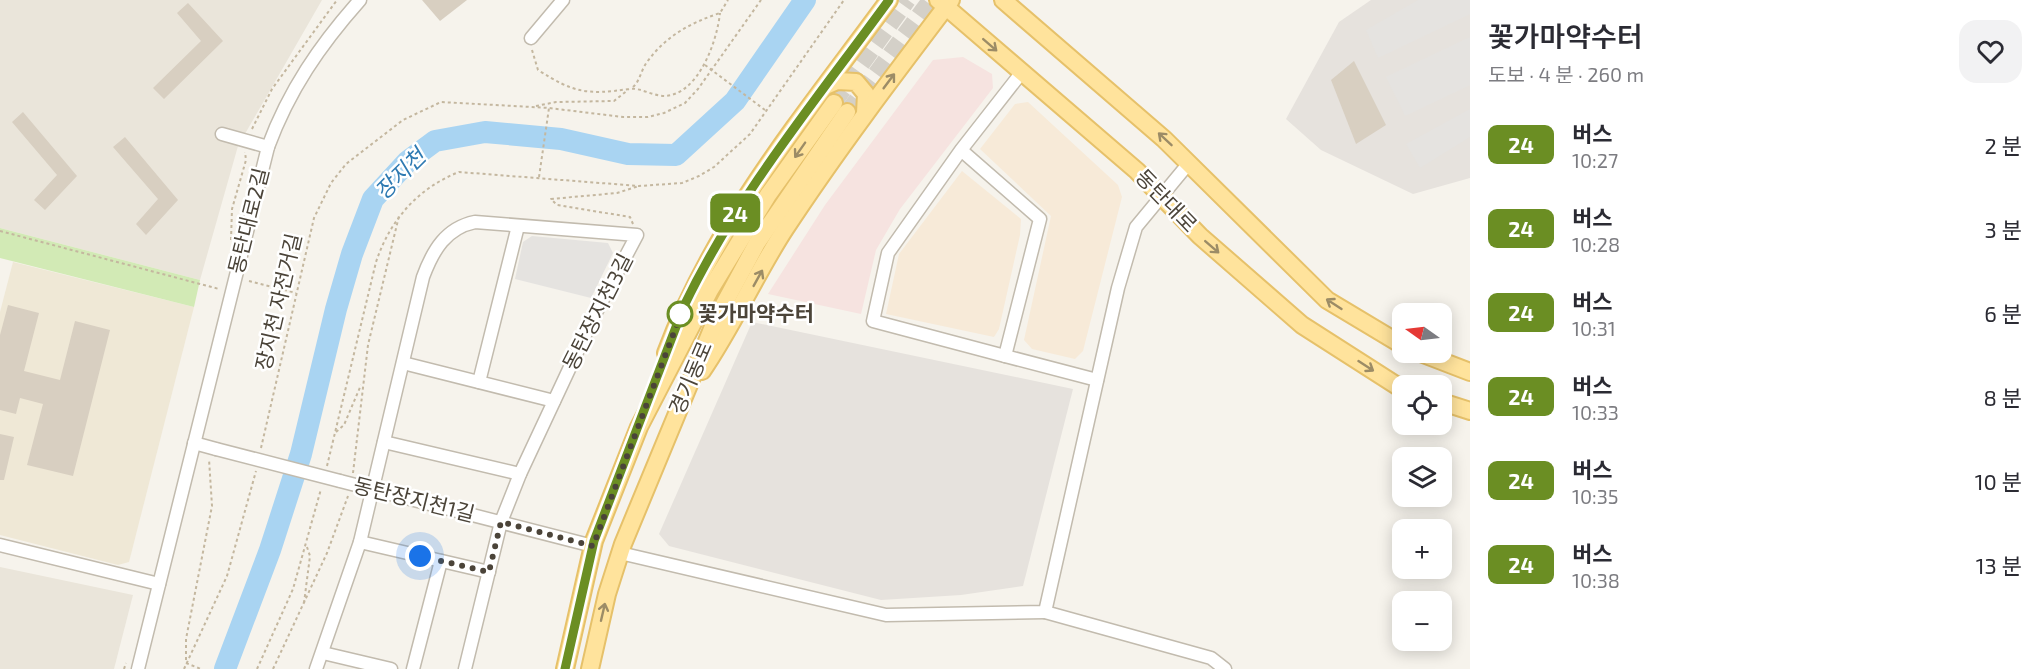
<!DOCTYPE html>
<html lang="ko">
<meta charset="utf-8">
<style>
:root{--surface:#fff;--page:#f2f2f3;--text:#2b2b33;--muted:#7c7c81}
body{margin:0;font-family:"Exo 2","Noto Sans KR",sans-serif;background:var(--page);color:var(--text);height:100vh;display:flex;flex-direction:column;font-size:22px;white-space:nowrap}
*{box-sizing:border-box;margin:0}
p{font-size:20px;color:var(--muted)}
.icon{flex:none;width:33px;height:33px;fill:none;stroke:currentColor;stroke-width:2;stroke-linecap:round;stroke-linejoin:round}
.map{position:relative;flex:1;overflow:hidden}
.sheet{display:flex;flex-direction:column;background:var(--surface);width:570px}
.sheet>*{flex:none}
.badge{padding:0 12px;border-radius:9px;font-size:21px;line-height:39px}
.needle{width:39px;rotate:284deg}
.tools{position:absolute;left:1392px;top:303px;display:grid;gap:12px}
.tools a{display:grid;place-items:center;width:60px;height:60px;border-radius:12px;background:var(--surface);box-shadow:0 3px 15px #0003;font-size:30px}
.you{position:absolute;width:30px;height:30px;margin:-15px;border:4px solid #fff;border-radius:50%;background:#1a73e8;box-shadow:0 0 0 9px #1a73e833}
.map>.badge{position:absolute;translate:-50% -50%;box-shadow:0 0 0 3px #fff}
.round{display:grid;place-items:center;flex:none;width:63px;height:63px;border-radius:18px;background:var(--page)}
.headline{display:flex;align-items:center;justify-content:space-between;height:102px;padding:0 18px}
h1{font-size:28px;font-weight:600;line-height:45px}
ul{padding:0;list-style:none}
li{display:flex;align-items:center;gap:18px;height:84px;padding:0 18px}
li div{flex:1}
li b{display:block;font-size:22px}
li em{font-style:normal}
li .badge{min-width:66px;font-weight:700;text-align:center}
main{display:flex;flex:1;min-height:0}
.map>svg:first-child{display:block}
</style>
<main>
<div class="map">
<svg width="1470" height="669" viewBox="0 0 1470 669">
<rect width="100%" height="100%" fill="#f6f3ec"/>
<g fill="#eae5da">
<path d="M0,0H322L238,146L200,280L0,228Z"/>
<path d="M0,567L133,595L114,669H0Z"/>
</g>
<g fill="#f7ead8">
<path d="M1028,102L1118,185L1122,197L1083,351L1075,359L1032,349L1024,340L1051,216L980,149L1015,104Z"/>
<path d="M962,171L1021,219L1020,235L999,329L994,337L886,314L899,254Z"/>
</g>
<g fill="#e6e2dd">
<path d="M1371,0H1470V178L1413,194L1321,150L1286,119L1339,22Z"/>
<path d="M752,322L1073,389L1023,586L961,595L881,600L669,546L659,534Z"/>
</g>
<path fill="#efe8d6" d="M13,262L194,307L129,562L118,565L0,535V312Z"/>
<path fill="#f6e3e0" d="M963,57L992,74L993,88L900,209L876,250L861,314L768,294L825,205L933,60Z"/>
<path fill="#d2eab5" d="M0,228L200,280L194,307L0,258Z"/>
<g fill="#e5e3e0">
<path d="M1418,0H1470V14L1378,58L1366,30Z"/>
<path d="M1470,37V85L1405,116L1386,77Z"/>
<path d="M1470,109V137L1420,168L1406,144Z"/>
<path d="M532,236L608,243L613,253L591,298L515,279L523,242Z"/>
</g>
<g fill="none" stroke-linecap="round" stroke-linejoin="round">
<path stroke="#a9d4f2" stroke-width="22" d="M225,669L270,550L301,454L336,309L352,254L373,199L408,161L435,141L485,132L561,139L628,154L676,155L735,101L805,0"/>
</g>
<g fill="#d8cfc1">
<path d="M422,0H467L440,21Z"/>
<path d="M188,3L223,41L164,99L153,88L201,41L177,13Z"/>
<path d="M1354,61L1386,125L1356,144L1331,80Z"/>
<path d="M23,112L77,176L45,210L34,200L57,175L12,122Z"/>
<path d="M125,137L178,200L146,235L136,224L158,199L113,147Z"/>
<path d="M8,305L39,313L24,371L60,380L75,321L110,330L73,476L27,465L43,404L20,398L16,414L0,410V335Z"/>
<path d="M0,434L14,437L4,480H0Z"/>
</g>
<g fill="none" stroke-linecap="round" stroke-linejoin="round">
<g stroke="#d4d0c8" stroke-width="16" stroke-dasharray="16 8" stroke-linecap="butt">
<path d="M834,103L908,0"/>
<path d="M847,112L930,0"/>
</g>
<defs>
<g id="minor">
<path d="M531,38L563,0"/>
<path d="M222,134L268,147"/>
<path d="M961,150L1040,219L1005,356L873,321L888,253L961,150L1022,72"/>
<path d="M1005,356L1097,380"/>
<path d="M403,363L554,401"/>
<path d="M479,382L518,226"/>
<path d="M384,442L520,474"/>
<path d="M194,443L216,449"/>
<path d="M340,481L593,546"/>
<path d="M360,542L489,572"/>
<path d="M0,545L159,584"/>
<path d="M620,553L886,615L1045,612L1118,288L1136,227L1189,163"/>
<path d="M1045,612L1211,658L1225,669"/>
<path d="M323,653L391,669"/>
<path d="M138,669L268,147C289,90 320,45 360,0"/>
<path d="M316,669L360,542L423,277C433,250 446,228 475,222L637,235L593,318L520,474L501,522L465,669"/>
<path d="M413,669L441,561"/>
</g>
<g id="major">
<path d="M938,0L1137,171L1200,236L1302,325L1402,389"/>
<path d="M1003,0L1164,139L1327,300L1402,345"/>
<path d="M828,85L837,81L856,82L866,94L865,113"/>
<path d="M1418,352L1470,372"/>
<path d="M666,353C715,221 807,112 889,0"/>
<path d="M702,371C733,326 755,275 785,229C837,150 894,75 951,0"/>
<path d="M1442,402L1470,411"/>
<path d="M565,669L594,541L639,427L710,290L768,195L834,103"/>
<path d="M590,669L607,594L623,544L717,317L757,243L847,112"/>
</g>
</defs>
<use href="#minor" stroke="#c2bbae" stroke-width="15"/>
<use href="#major" stroke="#e6c16a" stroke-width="20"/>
<g stroke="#c4b79f" stroke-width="2" stroke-dasharray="3 3" stroke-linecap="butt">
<path d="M532,50L538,70C574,93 587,95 629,89C640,87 652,96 665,96C699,94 717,41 720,13"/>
<path d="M705,65L765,110"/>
<path d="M633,87C640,81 641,70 647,62C666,36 690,23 720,13L728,0"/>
<path d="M536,106L556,102L614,101L628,90"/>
<path d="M252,129L272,89L337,0"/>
<path d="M539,177L549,108"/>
<path d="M633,224L630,217L557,205L551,199L617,193L639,186"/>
<path d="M0,231L219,289"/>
<path d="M231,240L232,209L246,160L245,152"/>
<path d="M249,281L296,293"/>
<path d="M336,432L344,425L361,385"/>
<path d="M261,448L314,218L331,183L346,164L403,120L441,102L549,108L623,117H648L664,113L685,103L698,89L761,0"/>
<path d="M327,466L376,262C390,220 418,188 459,172L639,186L682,183L699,176L714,167L750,134L844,0"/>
<path d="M353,473L368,345L399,216"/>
<path d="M304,603L310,556L307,547"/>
<path d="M186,660V639L212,506L209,459"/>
<path d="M186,663L201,669"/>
<path d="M124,669L126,663"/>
<path d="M184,669L227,576L256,471"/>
<path d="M257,669L293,589L321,489"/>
<path d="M273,669L327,553L348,496"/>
</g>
<use href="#minor" stroke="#fff" stroke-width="12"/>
<use href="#major" stroke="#ffe39c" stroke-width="16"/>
<defs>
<path id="minor-bridge" d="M216,449L340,481"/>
</defs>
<use href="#minor-bridge" stroke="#c2bbae" stroke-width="15" stroke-linecap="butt"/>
<use href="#minor-bridge" stroke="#fff" stroke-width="12"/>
</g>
<defs><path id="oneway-shaft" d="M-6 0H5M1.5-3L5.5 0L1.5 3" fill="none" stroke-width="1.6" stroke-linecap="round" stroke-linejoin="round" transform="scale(1.5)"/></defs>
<g stroke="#9c8c66">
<use href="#oneway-shaft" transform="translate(990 45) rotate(41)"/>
<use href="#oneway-shaft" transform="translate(889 81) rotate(-53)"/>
<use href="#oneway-shaft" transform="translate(1165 139) rotate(-137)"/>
<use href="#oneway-shaft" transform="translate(800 150) rotate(125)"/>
<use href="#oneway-shaft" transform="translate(1212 247) rotate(41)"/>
<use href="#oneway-shaft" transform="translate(758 278) rotate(-61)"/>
<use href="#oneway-shaft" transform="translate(1334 304) rotate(-147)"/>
<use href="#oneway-shaft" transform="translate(1366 366) rotate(33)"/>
<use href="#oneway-shaft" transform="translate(603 612) rotate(-77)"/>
</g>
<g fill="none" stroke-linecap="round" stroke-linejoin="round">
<defs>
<path id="line" d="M565,669L594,541L684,306C737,195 817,99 889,0"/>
</defs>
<use href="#line" stroke="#fff" stroke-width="14"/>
<use href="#line" stroke="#6b8e23" stroke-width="9"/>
<path stroke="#4b4439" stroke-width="6" stroke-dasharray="0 10.8" d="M420,556L489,572L501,522L593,546L684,306L680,314"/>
</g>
<circle fill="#fff" stroke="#6b8e23" stroke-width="3" cx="680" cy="314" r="12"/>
<g text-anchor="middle" stroke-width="5" stroke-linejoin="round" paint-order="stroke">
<g font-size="21" fill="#4b4439" stroke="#fff">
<text transform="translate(1166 201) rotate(46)" y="7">동탄대로</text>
<text transform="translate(249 221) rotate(-76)" y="7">동탄대로2길</text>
<text transform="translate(279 302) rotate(-77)" y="7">장지천 자전거길</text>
<text transform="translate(598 312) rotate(-63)" y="7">동탄장지천3길</text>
<text transform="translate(691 378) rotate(-67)" y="7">경기동로</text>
<text transform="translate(414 500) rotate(14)" y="7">동탄장지천1길</text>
</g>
<g font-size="21" font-weight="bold" fill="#4b4439" stroke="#fff" text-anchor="start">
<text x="698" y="321">꽃가마약수터</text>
</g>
<g font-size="22" font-style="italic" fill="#2e7ab2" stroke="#fff">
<text transform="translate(400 174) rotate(-45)" y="8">장지천</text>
</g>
</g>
</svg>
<div class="tools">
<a><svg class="needle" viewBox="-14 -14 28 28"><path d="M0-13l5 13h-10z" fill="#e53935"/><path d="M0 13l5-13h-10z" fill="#7c7c81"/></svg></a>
<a><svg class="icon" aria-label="locate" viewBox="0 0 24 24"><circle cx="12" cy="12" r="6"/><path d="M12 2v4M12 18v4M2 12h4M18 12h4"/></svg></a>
<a><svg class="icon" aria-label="layers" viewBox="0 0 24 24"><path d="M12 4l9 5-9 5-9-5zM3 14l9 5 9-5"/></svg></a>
<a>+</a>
<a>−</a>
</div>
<div class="you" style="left:420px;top:556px"></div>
<b class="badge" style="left:735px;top:213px;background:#6b8e23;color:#fff">24</b>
</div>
<section class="sheet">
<div class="headline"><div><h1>꽃가마약수터</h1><p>도보 · 4 분 · 260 m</p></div><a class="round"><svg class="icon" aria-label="heart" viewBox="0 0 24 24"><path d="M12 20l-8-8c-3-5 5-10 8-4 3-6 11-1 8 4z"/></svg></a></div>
<ul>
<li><span class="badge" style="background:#6b8e23;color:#fff">24</span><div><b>버스</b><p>10:27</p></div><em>2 분</em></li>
<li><span class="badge" style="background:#6b8e23;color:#fff">24</span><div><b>버스</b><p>10:28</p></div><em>3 분</em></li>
<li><span class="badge" style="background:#6b8e23;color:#fff">24</span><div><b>버스</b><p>10:31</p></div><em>6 분</em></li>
<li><span class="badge" style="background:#6b8e23;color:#fff">24</span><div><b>버스</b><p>10:33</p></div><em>8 분</em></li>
<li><span class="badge" style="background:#6b8e23;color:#fff">24</span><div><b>버스</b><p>10:35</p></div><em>10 분</em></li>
<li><span class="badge" style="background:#6b8e23;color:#fff">24</span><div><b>버스</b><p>10:38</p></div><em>13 분</em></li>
</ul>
</section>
</main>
